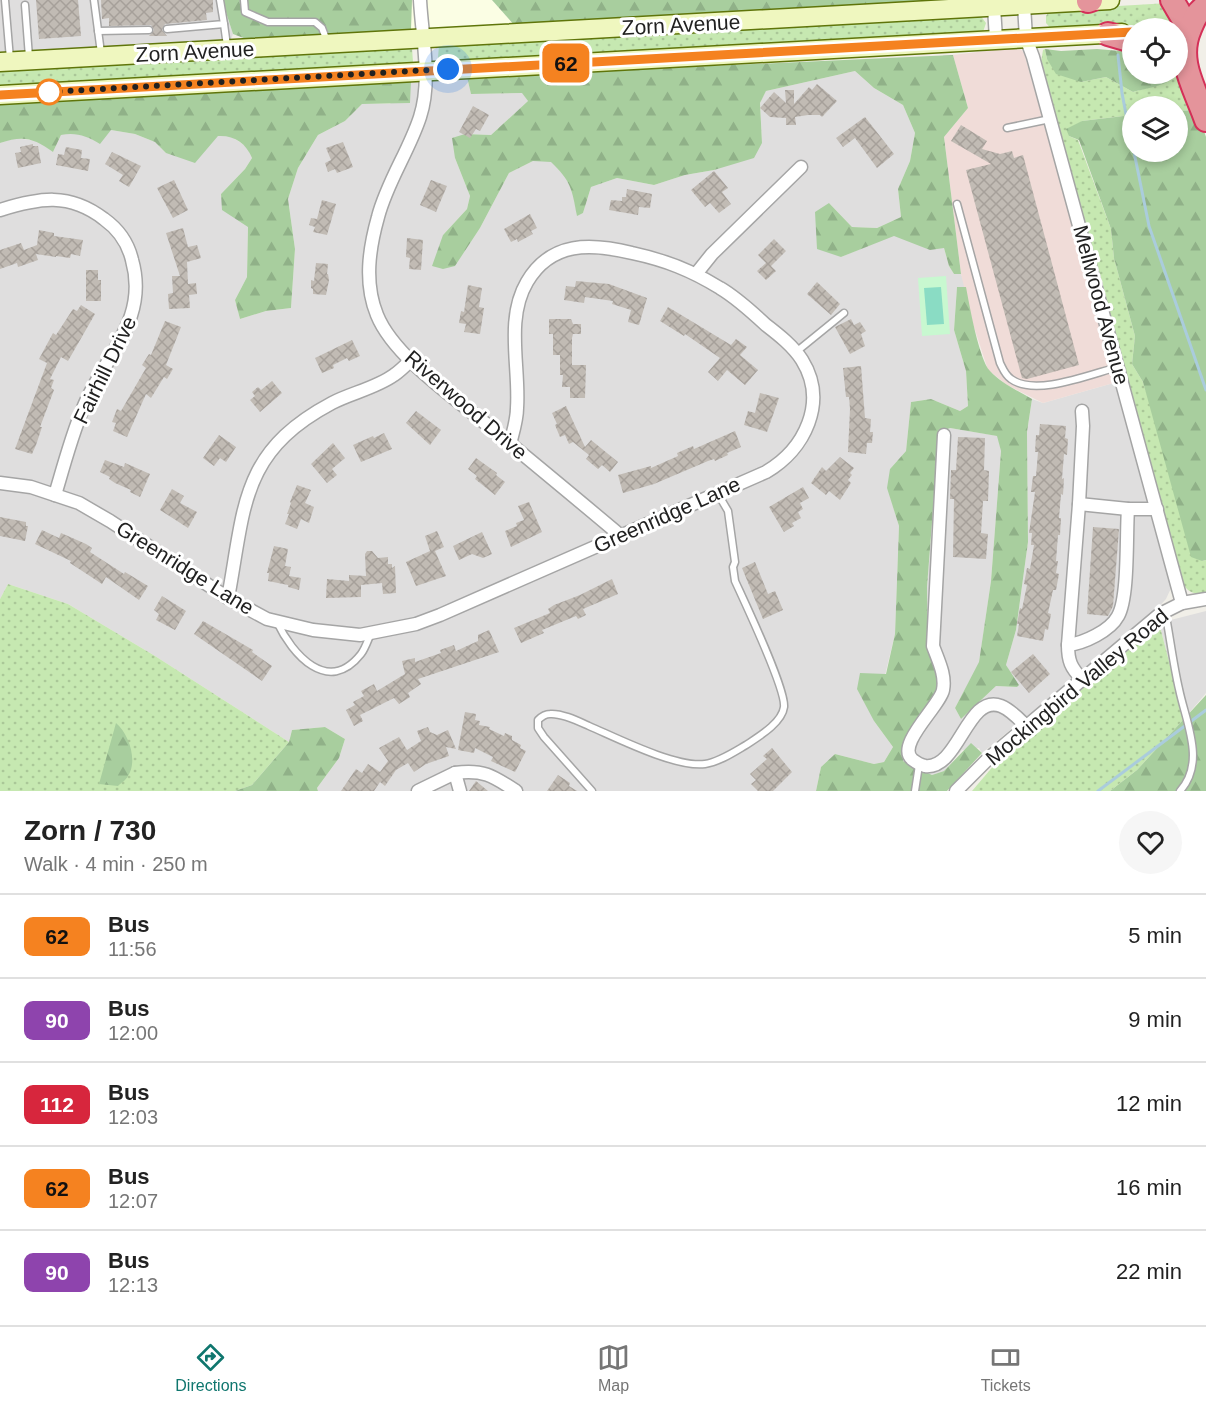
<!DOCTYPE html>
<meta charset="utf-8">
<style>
:root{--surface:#fff;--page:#f6f6f6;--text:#222;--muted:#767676;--line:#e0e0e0;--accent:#0f766e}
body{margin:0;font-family:Arial,sans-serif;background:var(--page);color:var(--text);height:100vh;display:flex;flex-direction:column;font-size:22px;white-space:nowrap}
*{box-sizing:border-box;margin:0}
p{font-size:20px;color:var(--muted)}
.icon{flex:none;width:33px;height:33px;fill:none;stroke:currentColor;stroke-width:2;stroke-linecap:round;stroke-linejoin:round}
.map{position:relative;height:791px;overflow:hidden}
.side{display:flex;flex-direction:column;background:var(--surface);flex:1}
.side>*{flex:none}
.badge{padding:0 12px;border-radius:9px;font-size:21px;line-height:39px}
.fabs{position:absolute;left:1122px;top:18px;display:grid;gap:12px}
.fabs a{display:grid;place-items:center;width:66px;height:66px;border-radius:50%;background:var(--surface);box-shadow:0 3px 9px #0003;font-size:30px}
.you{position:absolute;width:30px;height:30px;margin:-15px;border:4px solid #fff;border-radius:50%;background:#1a73e8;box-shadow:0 0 0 9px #1a73e833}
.map>.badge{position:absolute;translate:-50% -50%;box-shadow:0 0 0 3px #fff}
.round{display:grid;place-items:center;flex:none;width:63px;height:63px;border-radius:32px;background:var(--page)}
.head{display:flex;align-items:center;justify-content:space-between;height:102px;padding:0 24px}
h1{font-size:28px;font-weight:600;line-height:45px}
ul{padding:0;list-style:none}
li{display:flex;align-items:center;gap:18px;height:84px;padding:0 24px;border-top:2px solid var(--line)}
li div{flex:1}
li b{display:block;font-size:22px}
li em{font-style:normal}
li .badge{min-width:66px;font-weight:700;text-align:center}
.menu{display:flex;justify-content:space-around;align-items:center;height:84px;border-top:2px solid var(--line);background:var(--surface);font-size:16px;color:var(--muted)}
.menu a{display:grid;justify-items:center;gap:3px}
.menu .selected{color:var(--accent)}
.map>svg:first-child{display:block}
</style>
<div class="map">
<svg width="1206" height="791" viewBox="0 0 1206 791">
<defs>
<pattern id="grass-dots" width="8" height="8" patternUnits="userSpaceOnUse" patternTransform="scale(1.5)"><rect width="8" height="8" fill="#c6e8b1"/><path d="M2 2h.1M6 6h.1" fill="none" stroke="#aac798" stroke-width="1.8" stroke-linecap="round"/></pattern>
<pattern id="forest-firs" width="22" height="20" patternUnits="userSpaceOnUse" patternTransform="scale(1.5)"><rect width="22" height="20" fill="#a8ce9e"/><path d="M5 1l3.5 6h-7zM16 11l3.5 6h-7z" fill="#90b188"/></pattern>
<pattern id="building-cross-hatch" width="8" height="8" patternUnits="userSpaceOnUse" patternTransform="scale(1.5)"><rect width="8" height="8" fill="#c1bbb4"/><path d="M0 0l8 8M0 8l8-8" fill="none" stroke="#a6a09a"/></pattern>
</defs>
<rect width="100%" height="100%" fill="#f1efe8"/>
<g fill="#dfdede">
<path d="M0,0H222L233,34L229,45L0,54Z"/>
<path d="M855,71L874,88L903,105L915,133L910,161L898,189L901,217L877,228L852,227L829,203L841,257L894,235L944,248L949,266L954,274H961L966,287H957L954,330L966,371L968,406L960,411L931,399L911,402L906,451L890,469V496L899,526L895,634L874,721L893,747L884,762L874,764L835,754L821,767L816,791H318L317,788L339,758L345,739L325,727L292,730L289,742L155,656L68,604L8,584L0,599V143L15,138L38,141L53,152L61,135L73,132L89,137L111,130L135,134L155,142L166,153L218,136L229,135L247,147L252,158L245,169L221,194L223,210L248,226L247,277L235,300L240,319L266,311L291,308L295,249L288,199L298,168L318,135L345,121L362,104H390L411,81L467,77L471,94L523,93L528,101L491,135L465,134L455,158L470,196L467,209L443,235L455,265L480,228L509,173L533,161H551L565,176L573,193L577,215L583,213L591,187L617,178L654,185L685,175L714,170L762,143L760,103L766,91Z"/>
<path d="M1117,382L1172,586L1166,599L1154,612L982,753L979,748L962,750L944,771L932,775L903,761L905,739L937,690L939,676L928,651L927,587L939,433L950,428L998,436L1001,451L991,581L979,663L955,708L961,719L996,686L1017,687L1006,665L1016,630L1028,542L1027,432L1032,399L1043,403Z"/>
<path d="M1206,611V693L1184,719L1159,623Z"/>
</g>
<path fill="#f0dcd8" d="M1019,47L1024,53L1117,382L1043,403L1007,385L988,370L973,324L961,274L944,137L968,108L953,55Z"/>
<path fill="#fbfee4" d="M412,0H492L515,26L411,29Z"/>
<g fill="url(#grass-dots)">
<path d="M1169,3L1182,24L1053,31L1046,23V16L1050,10Z"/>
<path d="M980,15L986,23L983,32L440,62L438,58L439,45Z"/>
<path d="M412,48L413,62L411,65L0,89V67Z"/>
<path d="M1045,49L1047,59L1081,82L1106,77L1133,92C1148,87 1167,85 1178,74L1197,110L1178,111V106H1132V115L1082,121L1069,136L1078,140L1111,229L1114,258L1135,336L1132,364L1143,382L1202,561L1206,560V594C1188,595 1184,588 1178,572L1041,62L1043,50Z"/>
<path d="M8,584L68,604L155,656L289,742L252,785L235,791H0V599Z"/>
<path d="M1159,623L1184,719L1137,770L1110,791H972L1001,757Z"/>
</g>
<g fill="url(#forest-firs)">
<path d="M222,0H412L411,29L249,40L233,34Z"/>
<path d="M492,0H950L515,26Z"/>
<path d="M1045,49L1061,51L1097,49L1132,52V74H1177C1169,86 1146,88 1133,92L1106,77L1081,82L1056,74L1047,59Z"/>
<path d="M953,55L968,108L944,137L961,274H954L949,266L944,248L930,250L894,236L841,257L817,249L815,212L829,203L852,227L877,228L901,217L898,189L910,161L915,133L903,105L874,88L855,71L766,91L760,103L762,143L754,158L714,170L685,175L654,185L617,178L591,187L583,213L577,216C572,189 571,181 551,162L533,161L509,173L480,228L455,266L443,269L432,266L443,235L467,209L470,196L455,158L452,138L465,134L491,135L528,101L522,93L471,94L467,77Z"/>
<path d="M411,81L410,103L362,104L345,121L318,135L298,168L288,199L295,249L291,308L266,311L240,319L235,300L247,277L248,227L222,210L221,194L245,169L252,158C246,143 234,135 218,136L195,163L166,153L155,142L135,134L111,130L100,144C87,136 76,132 61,135L53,152C34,138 23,135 0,143V103Z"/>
<path d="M1197,110L1206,137V560L1202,561L1191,557L1143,382L1132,364L1135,336L1114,258L1111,229L1079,140L1069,136L1066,129L1082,121L1132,115V152H1178V111Z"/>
<path d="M957,287H966C969,303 979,360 990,371C1001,383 1018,391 1032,399L1027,432L1028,542L1016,630L1006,665L1019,685L1017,687L996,686L961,719L955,708L979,662L991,581L1001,451L997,436L950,428L939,433L927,587L928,651L939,676L937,690L905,739L903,761L932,775L944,771L971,743L982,753L947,791H816L821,767L835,754L874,764L884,762L893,747L874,721L857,689L860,673L886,674L895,634L899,526L887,488L890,469L906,451L911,402L931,399L960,411L968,406L966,371L954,330Z"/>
<path d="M1206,695V791H1110L1137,770Z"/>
<path d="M116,723C129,734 138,761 128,776C126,780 121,783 118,786L99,784Z"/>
<path d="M325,727L345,739L339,758L317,788L318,791H235L252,785L289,742L292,730Z"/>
</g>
<path fill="#c8f8d0" d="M946,276L950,334L922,336L918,278Z"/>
<path fill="#8adcc4" d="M941,287L944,324L927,325L924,288Z"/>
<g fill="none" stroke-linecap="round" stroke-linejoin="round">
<g stroke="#aaccdc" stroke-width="3">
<path d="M1118,55L1122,93L1132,146"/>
<path d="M1134,152L1149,226L1206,390"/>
<path d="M1098,791L1206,710"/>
</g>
</g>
<g fill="url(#building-cross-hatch)">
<path d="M36,0H78L81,36L39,39Z"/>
<path d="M101,0H213V12L206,13L207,20L165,24L162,30L167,36H149L154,30L151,25L109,26V18L102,19Z"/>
<path d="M817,84L837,101L822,117L820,115H808L795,117L796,125H786V118L770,117L760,108L774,92L786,103L785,90H794V104L809,87L812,90Z"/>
<path d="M473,106L489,115L480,131L476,129L470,138L459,132Z"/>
<path d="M865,117L894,154L877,168L855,138L843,147L836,138Z"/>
<path d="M961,125L987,141L982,149L1000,154L1012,151L1014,158L1023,155L1079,365L1027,379L1022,378L966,170L991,164L951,141Z"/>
<path d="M343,142L353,167L337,173L335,169L328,172L325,163L331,160L326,148Z"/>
<path d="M33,144V146H38L41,163L18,168L15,153L21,152L20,147Z"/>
<path d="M66,147L82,150L81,158L90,159L88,171L56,165L58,154L64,155Z"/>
<path d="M112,152L141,166L129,187L119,181L123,175L105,164Z"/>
<path d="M714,171L728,188L722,192L731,204L719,213L710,203L705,207L691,190Z"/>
<path d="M174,180L188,210L173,218L157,188Z"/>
<path d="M431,180L447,186L436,212L420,205Z"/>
<path d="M627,189L652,194L650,208L639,207L638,215L609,210L611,200L622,201V197H626Z"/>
<path d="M322,200L336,204L327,235L313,232L315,227L309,225L311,218L317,219Z"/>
<path d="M530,214L537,228L531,231L533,234L518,242L517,239L511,242L504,229Z"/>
<path d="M183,228L188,247L197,245L201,258L187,262L188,284L196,283L197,294L189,295L190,308L169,309L168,294L173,293L172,276H180L166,233Z"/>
<path d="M39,230L54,233V236L83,240L80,256L71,254L70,258L56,256V257L36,254L38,260L18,267L17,263L0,269V250L21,243L24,250L37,245Z"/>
<path d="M407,238L423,240L421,270L409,269L410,258L406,257Z"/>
<path d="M774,239L786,251L771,266L776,271L766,280L757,271L766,263L758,255Z"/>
<path d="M316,263L328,264L327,274H328L329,280L326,295L313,294V289L311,288V280L314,281Z"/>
<path d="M86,270H98V280H101V301H86Z"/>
<path d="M576,281L609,284L647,298L639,325L628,322L631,310L612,304L613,301L585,297L584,303L564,300L566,286L575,287Z"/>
<path d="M817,282L840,304L831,315L807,294Z"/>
<path d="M468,285L482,288L479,307L484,308L480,334L464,332L466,324L459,323L461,311L464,312Z"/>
<path d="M81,305L95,314L68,361L61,357L50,379L54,380L51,388L54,390L40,427H42L36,445L32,454L15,449L47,363L39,359L53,333L56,335L73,309L77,311Z"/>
<path d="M668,307L731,345L736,339L747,347L740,355L758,370L745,385L727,370L718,381L708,372L720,358L685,334L684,336L660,321Z"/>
<path d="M549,319H571L573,324H581V334H573L572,338V365H586L585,398H570V387H562L563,375H560V355H553V334H549Z"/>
<path d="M851,319L854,325L860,322L866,331L861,334L865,346L850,354L835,327Z"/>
<path d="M165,321L181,327L166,365L173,369L167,379L164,377L151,398L146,394L127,437L113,431L116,423L112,422L117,409L121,411L146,368L142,365L149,354L151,355Z"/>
<path d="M352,340L360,356L349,361L347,358L333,365L334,368L322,373L315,358Z"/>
<path d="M861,366L865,418L871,419L870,432H873L872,443H867L866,454L848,452L850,409L849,397H846L843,368Z"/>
<path d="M272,381L282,393L260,412L250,400L255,396L252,392L258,387L261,390Z"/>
<path d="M760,393L779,398L767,432L744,425L748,411L755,413Z"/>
<path d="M566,406L585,447L591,440L618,462L610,472L602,465L598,469L586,459L589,455L573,442L569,444L565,435L560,437L555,425L557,424L552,413Z"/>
<path d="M416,411L441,430L430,445L406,423Z"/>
<path d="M1040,424L1066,426L1065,438L1068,439L1067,455L1064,454L1062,479L1064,478L1063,495L1061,494L1059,518H1061L1060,535H1058L1056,561H1058L1056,573L1059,574L1056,590H1053L1048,613L1051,614L1048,630L1045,629L1043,641L1017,636L1019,624H1017L1020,608L1022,609L1027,585L1024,584L1027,568L1030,569L1034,545H1031L1032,533H1029L1035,492H1031L1033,476H1036L1038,452H1035L1036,435H1039Z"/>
<path d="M735,431L741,447L727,453L728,455L715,461L714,459L708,461L654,484L623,493L618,475L651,466V468L678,456L677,453L693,446L694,449Z"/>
<path d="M384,433L392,449L361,462L353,445L373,436L374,438Z"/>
<path d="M219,435L236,447L226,462L220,458L214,466L203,458Z"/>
<path d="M958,437L985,438L984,470L989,471L988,501H983L981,533L988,534L986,559L953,557L954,499H950L951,470H956Z"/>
<path d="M333,443L345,458L332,469L337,475L327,483L311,464Z"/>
<path d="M840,457L854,468L850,473L852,475L848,480L851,483L840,500L829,491L826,495L811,483L822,467L826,471Z"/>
<path d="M476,458L497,473L496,475L505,482L495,495L475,479L477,476L468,469Z"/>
<path d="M105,460L124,467L125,463L150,474L140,497L130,492L131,490L115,483L109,479L110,477L100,472Z"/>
<path d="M297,485L311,490L305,503L314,507L309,523L301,519L297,529L285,524L289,514H287L291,503L290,502Z"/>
<path d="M803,487L809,498L800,503L803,509L798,512L801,518L792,523L794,526L784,532L769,507Z"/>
<path d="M172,489L184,496L180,503L197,512L188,528L160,510Z"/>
<path d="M529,502L542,532L511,547L505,531L517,526L516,523L524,520L518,506Z"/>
<path d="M0,517L26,522V526H28L25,541L0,536Z"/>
<path d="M1093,527L1119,529L1113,606L1108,616L1087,614Z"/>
<path d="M42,530L59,538L61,533L86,544L92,548L90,552L124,574L125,572L148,586L139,600L106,577L102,584L70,563L71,561L35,544Z"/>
<path d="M437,531L444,547L435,551L446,576L416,586L406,562L430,551L425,536Z"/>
<path d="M482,532L492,554L483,558L472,554L459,560L453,546Z"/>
<path d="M274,546L288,549L285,566L291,567L289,576L301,578L299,590L288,587V585L268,581L269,573H267Z"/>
<path d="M367,551H372L378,558L388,557V564H392V568L395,566L396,593L383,594L382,583L361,585V597L326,598L327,579L349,581V575L366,576L365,554Z"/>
<path d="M755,562L768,594L775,591L783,610L763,619L742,568Z"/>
<path d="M612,579L618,594L583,609L586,615L578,619L576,616L542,630L544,633L521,643L514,628L550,613L548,609L554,605L580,595Z"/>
<path d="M162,596L186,611L175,630L156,620L159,614L154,610Z"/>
<path d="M203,621L253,650L252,652L272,666L262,681L194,634Z"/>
<path d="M489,630L499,652L418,679L421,684L408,693L410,697L399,704L394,698L360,715L363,721L354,726L346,710L355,705L353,702L364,696L361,691L374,684L377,691L405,674L402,661L415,658V662L441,653L440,650L454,645L456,651L478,641V635Z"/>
<path d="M1033,654L1050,674L1029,693L1011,672Z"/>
<path d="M465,712L476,714L475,720L480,721L479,725L490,727L489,729L504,736L505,733L512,736V740L521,745L520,748L526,751L515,772L491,761L493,757L475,748L474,753L458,750Z"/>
<path d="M428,727L430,732L437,735L448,730L456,749L446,747L449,756L426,764L414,772L408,763L396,770L385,786L380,782L374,791H341L356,769L362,773L368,764L380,772L388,761L379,748L399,737L407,750L421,741L417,731Z"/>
<path d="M772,748L792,772L773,791H758L751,784L756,780L750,774L767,759L763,756Z"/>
<path d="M558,775L570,783L569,786L577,791H547Z"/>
<path d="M476,781L488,791H469Z"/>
</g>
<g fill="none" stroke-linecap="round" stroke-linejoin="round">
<defs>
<g id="service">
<path d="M5,0L10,59"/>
<path d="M94,0L101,53"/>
<path d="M244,0L245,12L268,22H315L322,28L327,41"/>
<path d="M25,5L29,57"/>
<path d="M224,24L227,46"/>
<path d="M167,29L224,24L220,0"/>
<path d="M98,31L149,30"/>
<path d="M1007,128L1050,119"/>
<path d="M957,204L1000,363C1003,369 1005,375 1011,379C1035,397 1091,374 1118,367"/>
<path d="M796,352L844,313"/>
<path d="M1165,611C1170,637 1173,663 1179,689C1186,723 1206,762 1180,791"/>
<path d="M277,622C292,654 328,696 361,654C365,649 368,640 371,633"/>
<path d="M592,791L544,737L538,728V720C542,716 545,714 550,714C562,713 578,721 589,726C617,738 676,768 705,764C719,762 734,752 746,745C758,737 782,723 784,707C786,689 745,603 735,581L733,567L735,562L728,511L718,494"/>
<path d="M915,791L919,765"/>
</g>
<g id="minor">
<path d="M420,0C422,38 432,80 420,117C409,151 387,182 378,217C369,249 364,283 377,315C393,355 452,396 485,423C531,461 576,498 621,536"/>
<path d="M1024,5L1026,38L1033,57L1182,603"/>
<path d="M994,7L996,39"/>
<path d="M0,210C39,198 69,192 104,219C118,229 128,243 132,260C148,316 110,351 87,399C73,429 65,462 55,495"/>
<path d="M696,274L712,254L801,167"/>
<path d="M944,435L933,646C938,660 946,675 943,690C940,706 894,746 913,760C917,763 920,765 925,766C959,770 967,693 1001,706C1011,710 1019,719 1026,726"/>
<path d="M0,483L31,487L79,503L110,521L228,598L267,619L313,630L360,635L416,624L440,615L766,472C805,449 828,402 802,360C793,346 779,335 766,325C752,312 737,298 720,288C691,270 665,260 632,253C591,243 551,241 527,282C505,319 520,368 517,408C517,420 513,432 510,444"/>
<path d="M1079,504L1128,509H1157"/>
<path d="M228,598C245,507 240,452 332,403C351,393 376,388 394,375C400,371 406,365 411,360"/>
<path d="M1068,645C1084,643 1110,631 1118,616C1129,597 1126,533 1128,509"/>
<path d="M1082,679C1071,668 1068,661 1068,645L1079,504L1083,426L1082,411"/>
<path d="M455,773C483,769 493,776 516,791"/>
<path d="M418,791L455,773L460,791"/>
<path d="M956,791L990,757L1160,614L1182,603L1206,599"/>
</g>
<g id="secondary">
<path d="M0,62L1110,0"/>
<path d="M0,95L1122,33"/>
</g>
<g id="motorway">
<path d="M1172,0L1189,29"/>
<path d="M1088,1L1091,0"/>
<path d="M1206,6C1197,12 1194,19 1190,29C1176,61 1195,88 1206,120"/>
<path d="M1108,34L1132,41"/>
</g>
</defs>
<use href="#service" stroke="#a5a5a5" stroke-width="9"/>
<use href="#minor" stroke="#a5a5a5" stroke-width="15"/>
<use href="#secondary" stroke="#5f750a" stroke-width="21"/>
<use href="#motorway" stroke="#d43058" stroke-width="26"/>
<use href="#service" stroke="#fff" stroke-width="6"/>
<use href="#minor" stroke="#fff" stroke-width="12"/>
<use href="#secondary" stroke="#eff7bf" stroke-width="18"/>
<use href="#motorway" stroke="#e4949b" stroke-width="22"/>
</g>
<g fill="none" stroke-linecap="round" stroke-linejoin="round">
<defs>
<path id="line" d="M0,95L1132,32"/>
</defs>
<use href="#line" stroke="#fff" stroke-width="14"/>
<use href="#line" stroke="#f58220" stroke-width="9"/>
<path stroke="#212121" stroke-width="6" stroke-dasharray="0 10.8" d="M49,92L448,69"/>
</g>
<circle fill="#fff" stroke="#f58220" stroke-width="3" cx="49" cy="92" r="12"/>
<g text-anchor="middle" stroke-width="6" stroke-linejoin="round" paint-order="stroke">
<g font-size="21" fill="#212121" stroke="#fff">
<text transform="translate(681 25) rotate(-3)" y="7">Zorn Avenue</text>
<text transform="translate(195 52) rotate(-3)" y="7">Zorn Avenue</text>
<text transform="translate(1101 305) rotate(75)" y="7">Mellwood Avenue</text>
<text transform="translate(105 370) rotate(-64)" y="7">Fairhill Drive</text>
<text transform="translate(466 405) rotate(41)" y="7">Riverwood Drive</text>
<text transform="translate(667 515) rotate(-24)" y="7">Greenridge Lane</text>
<text transform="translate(185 568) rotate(32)" y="7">Greenridge Lane</text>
<text transform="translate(1077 687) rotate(-40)" y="7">Mockingbird Valley Road</text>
</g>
</g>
</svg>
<div class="fabs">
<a><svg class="icon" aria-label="locate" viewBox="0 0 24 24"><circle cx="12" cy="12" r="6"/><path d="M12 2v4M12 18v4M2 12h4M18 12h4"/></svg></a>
<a><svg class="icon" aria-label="layers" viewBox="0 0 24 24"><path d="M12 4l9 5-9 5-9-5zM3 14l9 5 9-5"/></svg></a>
</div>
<div class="you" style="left:448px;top:69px"></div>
<b class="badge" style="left:566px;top:63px;background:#f58220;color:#111">62</b>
</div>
<section class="side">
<div class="head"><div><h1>Zorn / 730</h1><p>Walk · 4 min · 250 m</p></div><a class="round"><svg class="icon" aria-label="heart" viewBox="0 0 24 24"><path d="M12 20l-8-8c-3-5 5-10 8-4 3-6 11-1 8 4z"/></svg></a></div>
<ul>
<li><span class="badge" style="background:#f58220;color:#111">62</span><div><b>Bus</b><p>11:56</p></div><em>5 min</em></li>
<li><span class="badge" style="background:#8e44ad;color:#fff">90</span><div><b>Bus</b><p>12:00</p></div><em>9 min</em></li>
<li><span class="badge" style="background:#d7263d;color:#fff">112</span><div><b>Bus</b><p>12:03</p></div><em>12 min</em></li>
<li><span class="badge" style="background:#f58220;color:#111">62</span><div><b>Bus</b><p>12:07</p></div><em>16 min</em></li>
<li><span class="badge" style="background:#8e44ad;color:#fff">90</span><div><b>Bus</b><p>12:13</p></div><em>22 min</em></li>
</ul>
</section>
<nav class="menu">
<a class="selected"><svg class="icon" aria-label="directions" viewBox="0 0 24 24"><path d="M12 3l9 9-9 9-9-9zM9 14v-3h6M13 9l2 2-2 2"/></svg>Directions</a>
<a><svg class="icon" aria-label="map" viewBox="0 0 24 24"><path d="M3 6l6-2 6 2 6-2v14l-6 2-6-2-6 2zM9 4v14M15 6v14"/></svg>Map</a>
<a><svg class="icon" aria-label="tickets" viewBox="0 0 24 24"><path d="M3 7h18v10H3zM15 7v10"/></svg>Tickets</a>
</nav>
